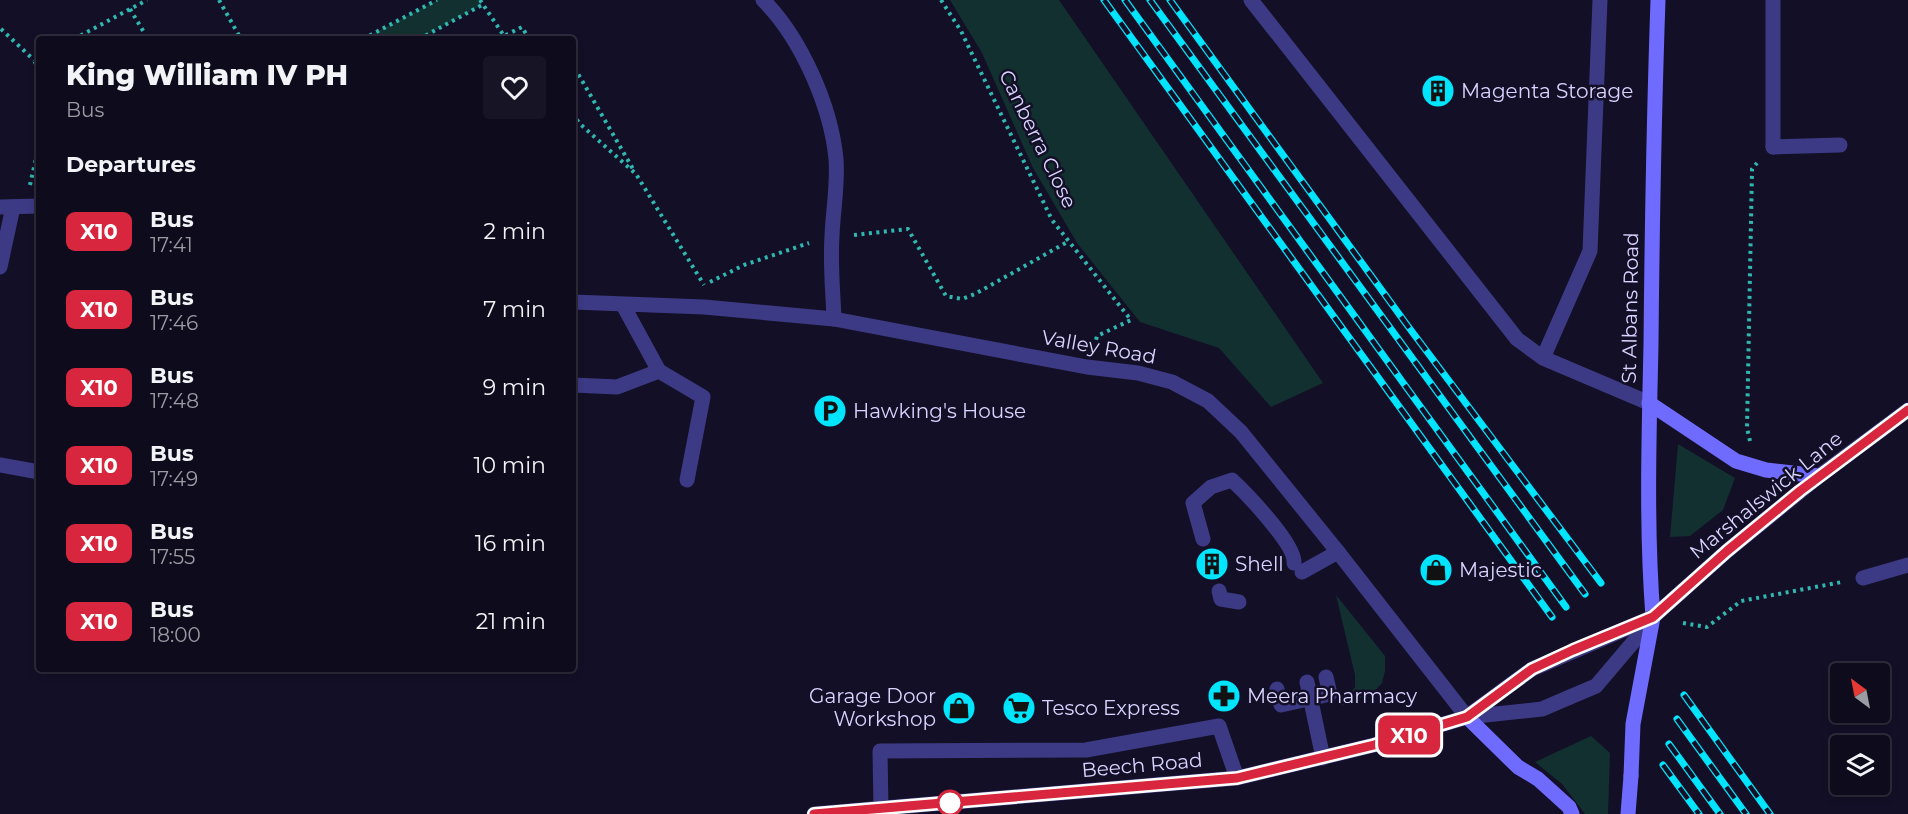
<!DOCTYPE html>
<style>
:root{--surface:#0e0b1c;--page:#171425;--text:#f1f3f6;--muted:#9b9ba3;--line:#2e2b3b}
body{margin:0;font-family:Montserrat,sans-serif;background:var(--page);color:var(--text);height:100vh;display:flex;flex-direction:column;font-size:22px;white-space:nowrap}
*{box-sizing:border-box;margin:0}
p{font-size:20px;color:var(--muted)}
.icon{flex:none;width:33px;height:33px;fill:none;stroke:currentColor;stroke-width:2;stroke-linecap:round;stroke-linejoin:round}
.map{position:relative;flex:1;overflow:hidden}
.drawer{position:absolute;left:36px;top:36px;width:540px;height:636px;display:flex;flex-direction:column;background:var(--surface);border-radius:6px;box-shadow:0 3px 9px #0003,0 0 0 2px var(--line)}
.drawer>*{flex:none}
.badge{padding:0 12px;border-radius:9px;font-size:21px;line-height:39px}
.needle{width:39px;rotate:328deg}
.buttons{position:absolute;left:1830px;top:663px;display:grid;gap:12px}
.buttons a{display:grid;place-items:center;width:60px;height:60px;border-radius:6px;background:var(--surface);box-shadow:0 3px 9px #0003,0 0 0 2px var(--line);font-size:30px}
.map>.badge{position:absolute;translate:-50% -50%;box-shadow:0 0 0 3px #fff}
h2{padding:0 30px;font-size:22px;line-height:54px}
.round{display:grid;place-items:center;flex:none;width:63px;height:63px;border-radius:6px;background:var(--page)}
.head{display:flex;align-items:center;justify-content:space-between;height:102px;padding:0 30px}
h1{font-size:28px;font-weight:800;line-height:45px}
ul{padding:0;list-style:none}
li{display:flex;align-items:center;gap:18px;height:78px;padding:0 30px}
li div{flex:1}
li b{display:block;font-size:22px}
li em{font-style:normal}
li .badge{min-width:66px;font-weight:700;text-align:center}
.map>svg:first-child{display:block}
</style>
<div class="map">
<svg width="1908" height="814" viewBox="0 0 1908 814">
<rect width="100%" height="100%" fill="#130f26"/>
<g fill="#12302f">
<path d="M437,0H480L482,5L419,39H363Z"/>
<path d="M950,0H1059L1323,383L1271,407L1219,348L1140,322L1077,243L1033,168L982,53Z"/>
<path d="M1678,444L1735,478L1723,510L1690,536L1670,537Z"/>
<path d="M1336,595L1385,656V671L1382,683L1374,692L1341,706L1355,687V675Z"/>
<path d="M1591,736L1610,753L1608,814H1585L1562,784L1535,762Z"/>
</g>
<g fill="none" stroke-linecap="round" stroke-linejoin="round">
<g stroke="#2fb8b0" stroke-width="4" stroke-dasharray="3 4.5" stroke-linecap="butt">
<path d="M219,0L241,39"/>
<path d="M480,0L504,36L522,27L529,39"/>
<path d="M941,0L961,31L1052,220L1131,320L1097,336L1095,344"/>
<path d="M130,9L148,39"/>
<path d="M1,29L34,60"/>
<path d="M74,39L147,0"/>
<path d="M363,39L437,0"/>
<path d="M419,39L482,5"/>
<path d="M39,57L34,60L39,71"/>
<path d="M573,74L577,72L633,169"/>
<path d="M573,113L579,123L636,174L704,285"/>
<path d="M30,185L39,145"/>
<path d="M854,235L908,229L946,296L962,299L975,294L1069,241"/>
<path d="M710,282L744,265L809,243"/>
<path d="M1750,441L1747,428L1752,169L1757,163"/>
<path d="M1683,623L1707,627L1741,601L1842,582"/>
</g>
<g stroke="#3d3a85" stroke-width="15">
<path d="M1251,0L1517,339L1543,358"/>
<path d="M1773,147L1840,145"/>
<path d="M573,385L617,387L659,371L703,397L687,480"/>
<path d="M0,465L39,472"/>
<path d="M1203,539L1193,503L1211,487L1232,480C1246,493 1296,545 1294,563"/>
<path d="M1302,572L1338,552"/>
<path d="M1219,591L1221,599L1239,602"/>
<path d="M1307,682L1323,758"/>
<path d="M1277,689L1281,705L1330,694L1326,677"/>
<path d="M881,809L880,751L1086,750L1219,726L1237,778"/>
</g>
<g stroke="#3d3a85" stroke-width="15">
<path d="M763,0C801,38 831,106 836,159C838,185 833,210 832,236C830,264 833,291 834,319"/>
<path d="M1600,0L1590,251L1543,358L1649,403"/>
<path d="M1773,147V0"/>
<path d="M0,207L39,206"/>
<path d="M0,267L13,207"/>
<path d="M573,302L704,307L834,319L1087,367L1138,373L1172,382L1208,401L1241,432L1338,552L1467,717"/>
<path d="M623,305L659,371"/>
<path d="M1863,578L1908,565"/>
</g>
<g stroke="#3d3a85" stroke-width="15">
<path d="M1653,617L1727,551L1819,476L1908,410"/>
<path d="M1469,715L1532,669L1544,664"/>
<path d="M814,814L1237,778L1374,745L1467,717L1542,709L1570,697"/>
</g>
<g stroke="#6f6bff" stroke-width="15">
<path d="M1649,403L1736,461L1766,470L1819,476"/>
<path d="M1653,617C1646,527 1649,435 1651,345C1652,230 1654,115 1658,0"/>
<path d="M1467,717L1518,767L1538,779L1569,807L1572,814"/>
<path d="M1628,814L1631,776"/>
</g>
<defs>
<g id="rail">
<path d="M1104,0L1552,617"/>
<path d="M1125,0L1566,607"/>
<path d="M1150,0L1585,594"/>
<path d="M1170,0L1410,329L1601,583"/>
<path d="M1684,695L1770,814"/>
<path d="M1677,719L1746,814"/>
<path d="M1669,744L1720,814"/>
<path d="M1663,765L1699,814"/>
</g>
</defs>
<use href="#rail" stroke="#00e5ff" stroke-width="7"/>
<use href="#rail" stroke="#130f26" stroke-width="4.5" stroke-dasharray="14" stroke-linecap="butt"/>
<g stroke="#3d3a85" stroke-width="15">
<path d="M1544,664L1653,617"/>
<path d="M1570,697L1596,686L1652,620"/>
</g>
<path stroke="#6f6bff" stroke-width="15" d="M1631,776L1633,724L1653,617"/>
</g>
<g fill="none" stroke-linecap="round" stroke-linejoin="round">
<defs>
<path id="line" d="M814,814L1237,778L1374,745L1467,717L1532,669L1573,650L1653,617L1727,551L1800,491L1908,410"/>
</defs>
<use href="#line" stroke="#fff" stroke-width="14"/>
<use href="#line" stroke="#d7263d" stroke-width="9"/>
</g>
<defs>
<symbol id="building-disc" viewBox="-11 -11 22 22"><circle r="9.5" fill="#00e5ff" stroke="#130f26"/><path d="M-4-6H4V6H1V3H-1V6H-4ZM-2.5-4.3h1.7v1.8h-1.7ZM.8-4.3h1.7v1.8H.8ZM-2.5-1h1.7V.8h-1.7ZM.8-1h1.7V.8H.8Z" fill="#111"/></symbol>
<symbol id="parking-disc" viewBox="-11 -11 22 22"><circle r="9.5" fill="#00e5ff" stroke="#130f26"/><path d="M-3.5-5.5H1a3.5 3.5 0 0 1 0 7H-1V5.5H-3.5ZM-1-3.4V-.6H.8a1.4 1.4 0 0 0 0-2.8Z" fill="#111"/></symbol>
<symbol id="shop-disc" viewBox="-11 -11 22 22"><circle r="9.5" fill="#00e5ff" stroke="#130f26"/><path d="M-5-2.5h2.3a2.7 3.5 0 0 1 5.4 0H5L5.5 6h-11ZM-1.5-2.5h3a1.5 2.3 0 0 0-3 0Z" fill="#111"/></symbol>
<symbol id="pharmacy-disc" viewBox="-11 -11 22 22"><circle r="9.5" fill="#00e5ff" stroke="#130f26"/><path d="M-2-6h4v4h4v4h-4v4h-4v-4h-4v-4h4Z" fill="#111"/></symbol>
<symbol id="supermarket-disc" viewBox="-11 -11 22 22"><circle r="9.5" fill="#00e5ff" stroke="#130f26"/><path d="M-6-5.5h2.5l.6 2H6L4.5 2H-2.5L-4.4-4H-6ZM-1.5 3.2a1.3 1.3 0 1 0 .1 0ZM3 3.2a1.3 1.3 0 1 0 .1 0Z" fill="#111"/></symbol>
</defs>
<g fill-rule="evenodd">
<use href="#building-disc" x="1419" y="72" width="38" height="38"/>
<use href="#parking-disc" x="811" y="392" width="38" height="38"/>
<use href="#building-disc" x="1193" y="545" width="38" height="38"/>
<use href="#shop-disc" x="1417" y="551" width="38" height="38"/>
<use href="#pharmacy-disc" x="1205" y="677" width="38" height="38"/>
<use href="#shop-disc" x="940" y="689" width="38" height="38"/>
<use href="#supermarket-disc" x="1000" y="689" width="38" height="38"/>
</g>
<circle fill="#fff" stroke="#d7263d" stroke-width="3" cx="950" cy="803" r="12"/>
<g text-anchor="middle" stroke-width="5" stroke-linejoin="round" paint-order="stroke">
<g font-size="20" fill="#d9d4ff" stroke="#130f26" text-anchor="start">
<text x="1461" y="98">Magenta Storage</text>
<text x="853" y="418">Hawking's House</text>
<text x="1235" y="571">Shell</text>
<text x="1459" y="577">Majestic</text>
<text x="936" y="703" text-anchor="end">Garage Door<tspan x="936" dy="23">Workshop</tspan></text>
<text x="1247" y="703">Meera Pharmacy</text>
<text x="1042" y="715">Tesco Express</text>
</g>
<g font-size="20" fill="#d9d4ff" stroke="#130f26">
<text transform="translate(1038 139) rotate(64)" y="7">Canberra Close</text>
<text transform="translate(1630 308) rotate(-89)" y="7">St Albans Road</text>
<text transform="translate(1099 347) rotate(10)" y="7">Valley Road</text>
<text transform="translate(1766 495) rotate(-39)" y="7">Marshalswick Lane</text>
<text transform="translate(1142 765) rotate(-5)" y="7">Beech Road</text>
</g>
</g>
</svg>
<div class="buttons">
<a><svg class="needle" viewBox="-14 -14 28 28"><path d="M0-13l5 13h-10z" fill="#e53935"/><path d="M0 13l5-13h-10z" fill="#9b9ba3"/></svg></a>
<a><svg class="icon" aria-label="layers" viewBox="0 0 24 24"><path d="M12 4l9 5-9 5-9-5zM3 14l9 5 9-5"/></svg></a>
</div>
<b class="badge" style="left:1409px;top:735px;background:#d7263d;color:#fff">X10</b>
<section class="drawer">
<div class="head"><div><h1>King William IV PH</h1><p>Bus</p></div><a class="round"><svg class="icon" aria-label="heart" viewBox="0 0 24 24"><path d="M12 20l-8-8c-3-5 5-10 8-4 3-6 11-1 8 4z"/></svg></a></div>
<h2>Departures</h2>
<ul>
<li><span class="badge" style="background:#d7263d;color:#fff">X10</span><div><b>Bus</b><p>17:41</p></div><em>2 min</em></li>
<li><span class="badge" style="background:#d7263d;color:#fff">X10</span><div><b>Bus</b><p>17:46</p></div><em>7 min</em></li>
<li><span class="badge" style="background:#d7263d;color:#fff">X10</span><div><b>Bus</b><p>17:48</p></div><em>9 min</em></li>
<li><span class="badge" style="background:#d7263d;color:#fff">X10</span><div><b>Bus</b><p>17:49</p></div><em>10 min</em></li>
<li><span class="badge" style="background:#d7263d;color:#fff">X10</span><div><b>Bus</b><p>17:55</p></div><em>16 min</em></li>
<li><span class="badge" style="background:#d7263d;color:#fff">X10</span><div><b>Bus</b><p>18:00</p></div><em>21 min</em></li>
</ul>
</section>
</div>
